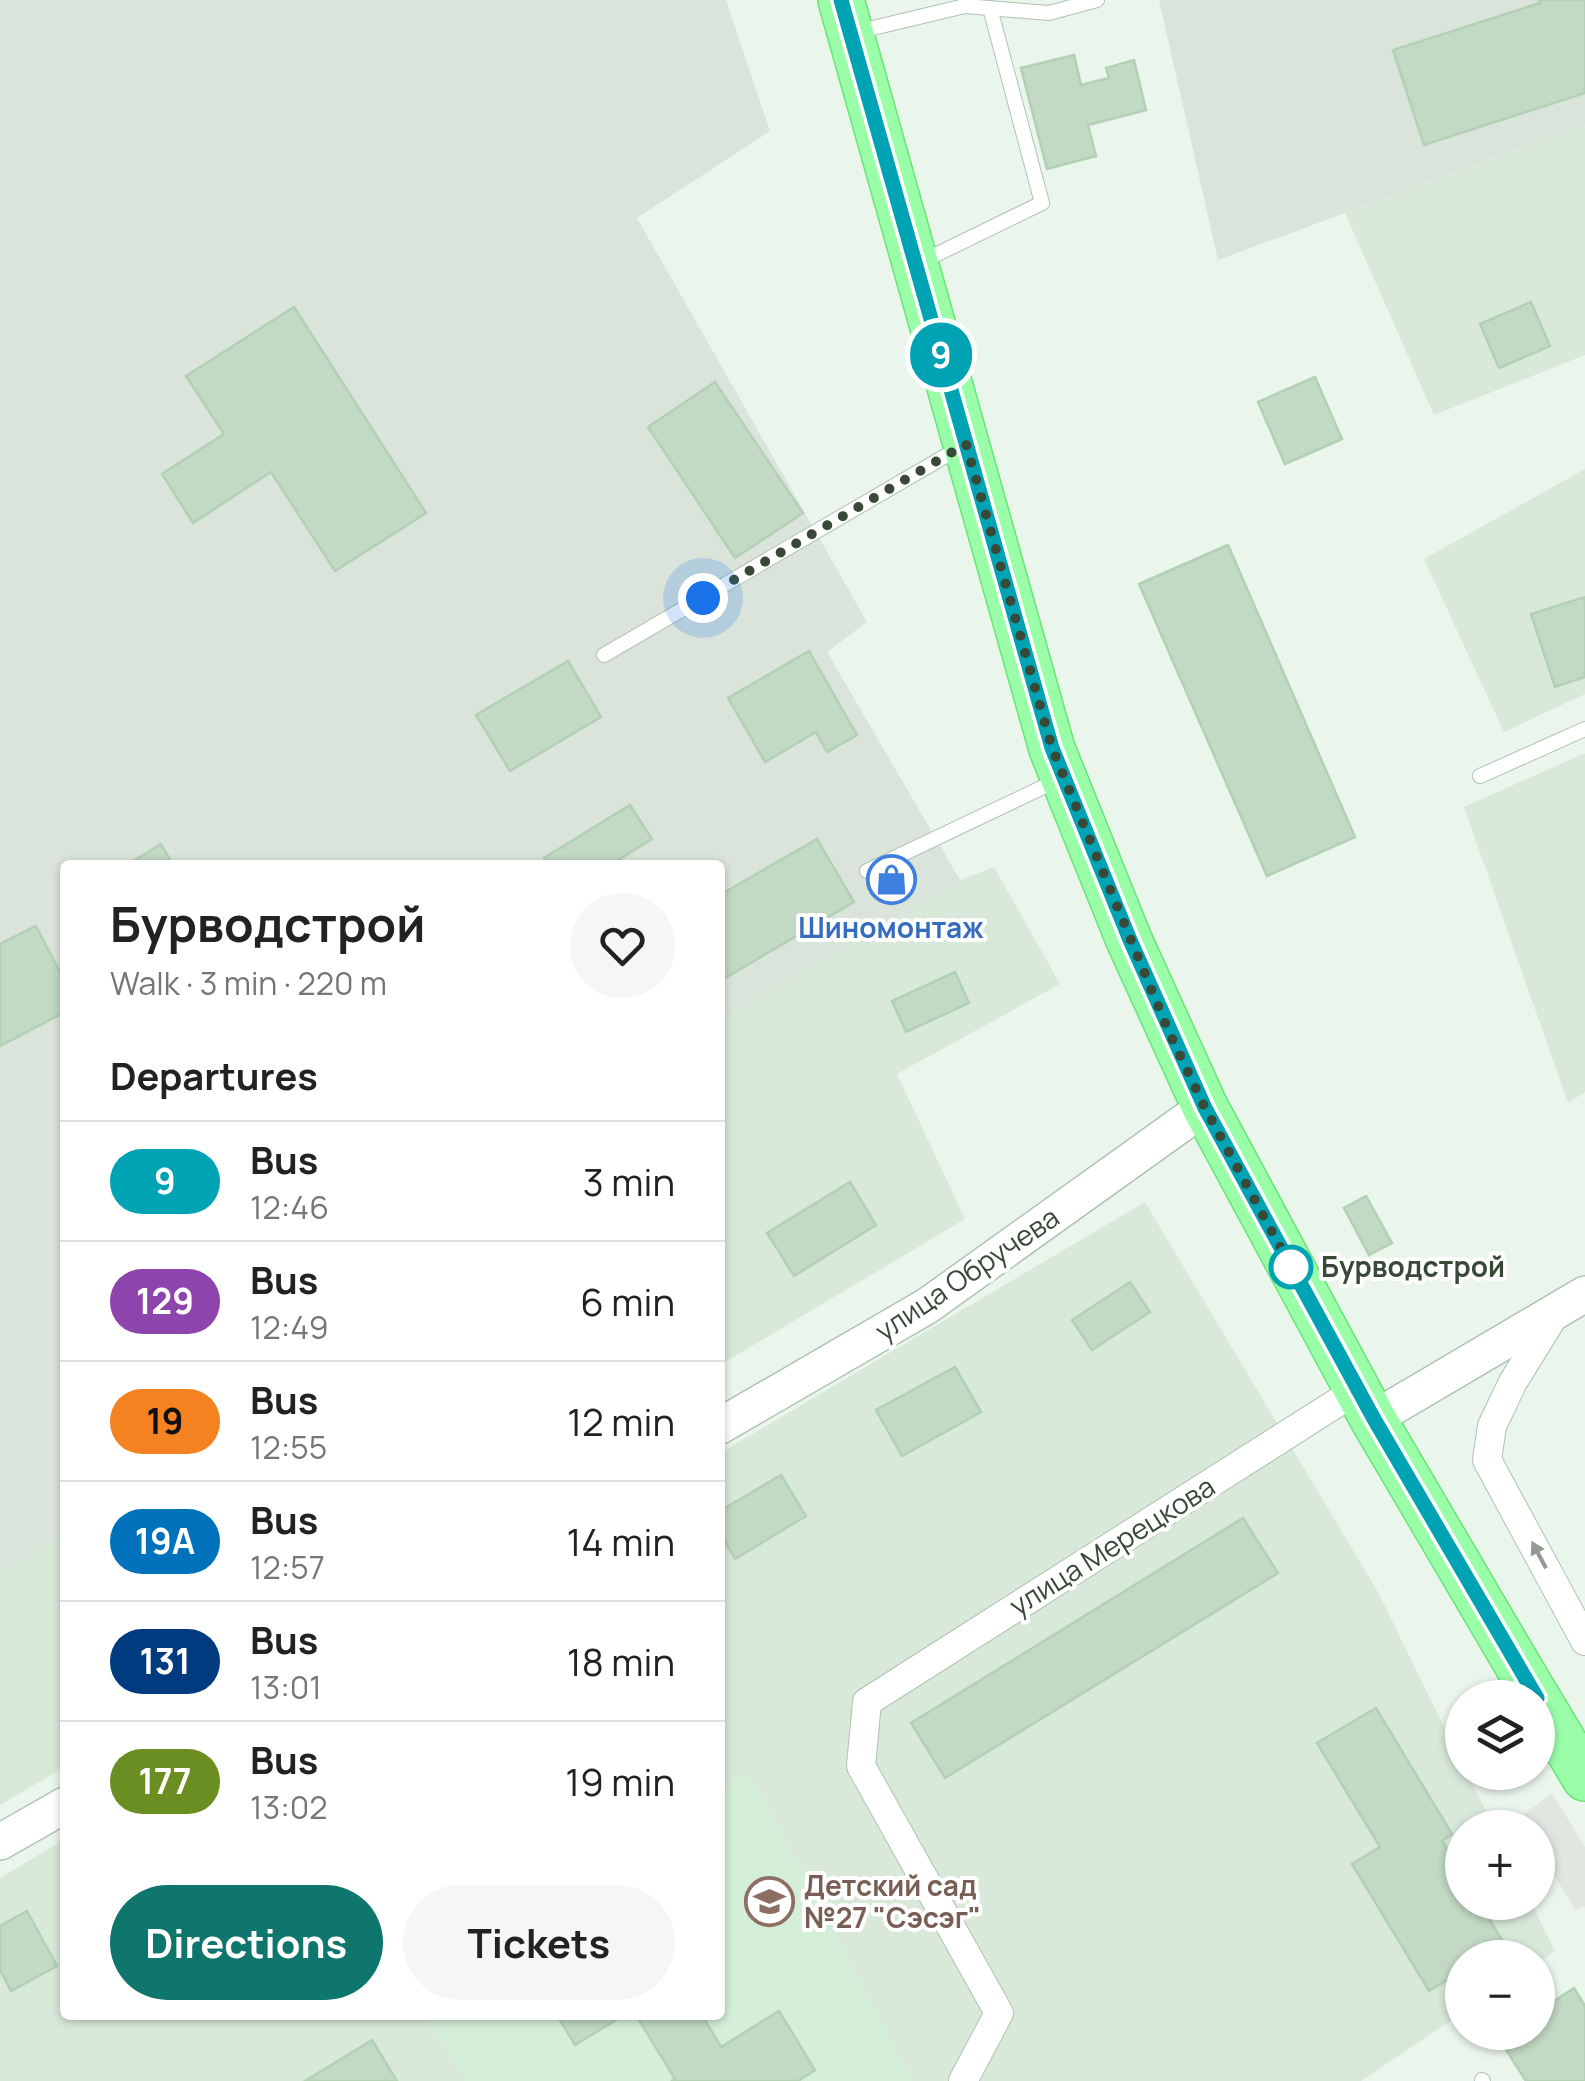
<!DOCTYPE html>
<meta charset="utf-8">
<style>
:root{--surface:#fff;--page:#f6f6f6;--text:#222;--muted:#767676;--line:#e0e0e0;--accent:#0f766e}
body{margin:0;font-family:Manrope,sans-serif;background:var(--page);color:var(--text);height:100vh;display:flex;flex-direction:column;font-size:38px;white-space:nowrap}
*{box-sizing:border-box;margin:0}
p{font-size:32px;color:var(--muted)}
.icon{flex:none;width:55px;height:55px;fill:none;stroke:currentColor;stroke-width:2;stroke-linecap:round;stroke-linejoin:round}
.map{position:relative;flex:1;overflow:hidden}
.drawer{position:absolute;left:60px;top:860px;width:665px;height:1160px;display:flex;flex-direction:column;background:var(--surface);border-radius:10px;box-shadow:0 2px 8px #0004}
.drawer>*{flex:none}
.badge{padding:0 20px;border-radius:32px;font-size:35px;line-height:65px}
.fabs{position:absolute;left:1445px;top:1680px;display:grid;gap:20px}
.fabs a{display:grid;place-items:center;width:110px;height:110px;border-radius:50%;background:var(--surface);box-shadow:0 2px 8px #0004;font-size:50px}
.you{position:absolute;width:50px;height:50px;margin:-25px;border:8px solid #fff;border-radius:50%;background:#1a73e8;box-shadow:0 0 0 15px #1a73e833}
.map>.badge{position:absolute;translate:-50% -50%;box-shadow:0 0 0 5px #fff}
h2{padding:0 50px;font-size:38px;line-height:90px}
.round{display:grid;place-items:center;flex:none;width:105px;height:105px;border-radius:52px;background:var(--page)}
.head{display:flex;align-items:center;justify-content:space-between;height:170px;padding:0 50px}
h1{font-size:48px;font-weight:700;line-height:75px}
.primary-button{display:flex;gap:20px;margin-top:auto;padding:20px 50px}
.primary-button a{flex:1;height:115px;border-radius:60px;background:var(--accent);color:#fff;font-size:40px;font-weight:700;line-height:115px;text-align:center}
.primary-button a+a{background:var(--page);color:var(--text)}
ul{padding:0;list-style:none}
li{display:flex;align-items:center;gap:30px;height:120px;padding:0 50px;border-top:2px solid var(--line)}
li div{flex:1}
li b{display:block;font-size:38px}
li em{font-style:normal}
li .badge{min-width:110px;font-weight:700;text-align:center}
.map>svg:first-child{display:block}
</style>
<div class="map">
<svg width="1585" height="2081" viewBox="0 0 1585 2081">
<rect width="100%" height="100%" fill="#eaf5eb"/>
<g fill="#d8e9da">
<path d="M1585,124V355L1434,415L1345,213Z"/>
<path d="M1585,469V694L1504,732L1424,559Z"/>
<path d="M1585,753V1092L1568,1103L1464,807Z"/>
<path d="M994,867L1060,984L897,1074L965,1219L720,1365V1018L960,880Z"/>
<path d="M1145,1202L1379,1594L1462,1764V1772L1467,1773L1494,1827L1462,1828V1902L1531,1903L1555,1951L1538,1963V1958H1462V2013L1361,2081H0V1878L65,1839V2015H720V1453Z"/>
<path d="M65,1533V1767L0,1805V1570Z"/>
</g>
<g fill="#dbe4db">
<path d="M0,0H726L770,131L637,218L867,622L827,652L960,880L720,1018V865H65V1533L0,1570Z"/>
<path d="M1159,0H1585V124L1218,260Z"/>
</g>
<path fill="#d4eed8" d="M750,1773L913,2081H466L425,2015H720V1789Z"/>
<path fill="#e1e6e1" d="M1552,1793L1585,1847V1907L1575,1910L1538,1848V1828L1525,1827L1519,1818Z"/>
<g fill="#c2d9c3" stroke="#b2d1b4" stroke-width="2.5">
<path d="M1539,0H1585V93L1424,145L1393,50L1540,3Z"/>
<path d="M1074,55L1081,85L1109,78L1106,68L1134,60L1146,110L1088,125L1096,156L1047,169L1021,68Z"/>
<path d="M1531,302L1550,346L1499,368L1480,324Z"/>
<path d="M294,307L426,513L335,571L271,472L193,523L162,474L224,434L186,376Z"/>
<path d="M1315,377L1342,439L1285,464L1258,402Z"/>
<path d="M715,382L803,513L735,558L648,427Z"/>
<path d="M1228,545L1355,837L1267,876L1139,584Z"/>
<path d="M1585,597V677L1555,687L1531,614Z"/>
<path d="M809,651L857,735L827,752L816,732L765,762L728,698Z"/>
<path d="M568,661L601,717L510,771L476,715Z"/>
<path d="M630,805L652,839L610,865H548L544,858Z"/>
<path d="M817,839L854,902L720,981V895Z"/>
<path d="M161,844L173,865H127Z"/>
<path d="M36,926L65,982V1012L0,1046V944Z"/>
<path d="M955,972L969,1003L906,1032L892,1001Z"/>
<path d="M850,1182L876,1225L794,1276L767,1233Z"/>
<path d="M1366,1196L1392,1243L1369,1255L1344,1208Z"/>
<path d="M1130,1282L1150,1312L1092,1350L1072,1320Z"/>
<path d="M955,1367L981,1412L902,1456L876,1410Z"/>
<path d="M781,1475L806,1516L735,1559L720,1533V1511Z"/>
<path d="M1243,1518L1278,1573L945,1778L911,1723Z"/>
<path d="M1376,1708L1452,1834L1442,1841L1462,1875V1902H1479L1505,1945L1485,1958H1462V1971L1429,1991L1352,1864L1380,1847L1317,1743Z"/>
<path d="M27,1911L57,1966L11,1991L0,1970V1926Z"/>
<path d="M1574,1988L1585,2006V2081H1526L1498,2037L1505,2032H1538V2012Z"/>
<path d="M779,2011L815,2070L798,2081H671L675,2079L636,2015H702L721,2047Z"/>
<path d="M557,2015H624L575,2045Z"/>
<path d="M372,2040L397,2081H305Z"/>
</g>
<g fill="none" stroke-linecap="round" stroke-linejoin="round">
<defs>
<g id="service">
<path d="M856,32L965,6L1049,13L1097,0"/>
<path d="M921,262L1042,203L990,8"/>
<path d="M604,655L961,447"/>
<path d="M1480,776L1585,729"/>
<path d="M867,871L1058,780"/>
<path d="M1482,2080L1483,2081"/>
</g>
<g id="minor">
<path d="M1555,1314L1513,1382L1492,1426L1487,1460L1585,1641"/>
<path d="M963,2081L999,2013L861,1766L867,1702L1357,1390"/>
</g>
<g id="tertiary">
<path d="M1373,1419L1585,1294"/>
<path d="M720,1426L927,1306L1205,1107"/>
<path d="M0,1842L65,1805"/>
</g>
<g id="primary">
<path d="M841,0L1052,749L1129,940L1205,1107L1373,1419L1537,1698"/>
<path d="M1538,1699L1585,1778"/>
</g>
</defs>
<use href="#service" stroke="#afc3b1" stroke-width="16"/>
<use href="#minor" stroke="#afc3b1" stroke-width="30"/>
<use href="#tertiary" stroke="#afc3b1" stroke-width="38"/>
<use href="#primary" stroke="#69e479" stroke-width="48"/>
<use href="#service" stroke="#fff" stroke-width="14"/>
<use href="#minor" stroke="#fff" stroke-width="28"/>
<use href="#tertiary" stroke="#fff" stroke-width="35"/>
<use href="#primary" stroke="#9afea9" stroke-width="45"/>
</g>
<defs><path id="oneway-solid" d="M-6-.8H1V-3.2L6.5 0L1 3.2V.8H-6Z" transform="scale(2.5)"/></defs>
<use fill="#929b92" href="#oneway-solid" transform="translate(1539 1555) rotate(-118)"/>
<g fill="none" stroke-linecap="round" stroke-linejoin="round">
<defs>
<path id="line" d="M841,0L1052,748L1130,940L1205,1108L1374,1419L1537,1698"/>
</defs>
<use href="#line" stroke="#fff" stroke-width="22"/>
<use href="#line" stroke="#00a3b4" stroke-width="15"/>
<path stroke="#384938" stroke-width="10" stroke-dasharray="0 18" d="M703,598L966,444L1052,748L1168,1030L1205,1108L1291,1267"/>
</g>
<defs>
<symbol id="shop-ring" viewBox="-11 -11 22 22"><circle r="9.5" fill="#fff" stroke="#3f7fe0" stroke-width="1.5"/><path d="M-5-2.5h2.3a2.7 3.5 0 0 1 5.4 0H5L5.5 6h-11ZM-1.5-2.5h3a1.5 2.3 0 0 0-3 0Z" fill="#3f7fe0"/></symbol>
<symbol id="school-ring" viewBox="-11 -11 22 22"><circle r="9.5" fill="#fff" stroke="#8d6e63" stroke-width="1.5"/><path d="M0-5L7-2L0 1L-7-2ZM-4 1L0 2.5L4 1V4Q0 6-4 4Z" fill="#8d6e63"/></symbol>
</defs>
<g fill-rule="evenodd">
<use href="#shop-ring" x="864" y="852" width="55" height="55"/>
<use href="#school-ring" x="742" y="1874" width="55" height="55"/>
</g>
<circle fill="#fff" stroke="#00a3b4" stroke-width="5" cx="1291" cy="1267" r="20"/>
<g text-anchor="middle" stroke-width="8" stroke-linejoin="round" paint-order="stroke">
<g font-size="28" font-weight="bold" fill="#366cbe" stroke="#fff">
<text x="891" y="938">Шиномонтаж</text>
</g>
<g font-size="28" font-weight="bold" fill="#384938" stroke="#fff" text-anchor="start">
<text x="1321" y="1277">Бурводстрой</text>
</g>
<g font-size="28" fill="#384938" stroke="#fff">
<text transform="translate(967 1274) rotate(-34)" y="10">улица Обручева</text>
<text transform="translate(1112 1546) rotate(-32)" y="10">улица Мерецкова</text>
</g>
<g font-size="28" font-weight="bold" fill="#785e54" stroke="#fff" text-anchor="start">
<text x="804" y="1896">Детский сад<tspan x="804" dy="32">№27 "Сэсэг"</tspan></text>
</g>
</g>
</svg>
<div class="fabs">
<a><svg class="icon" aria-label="layers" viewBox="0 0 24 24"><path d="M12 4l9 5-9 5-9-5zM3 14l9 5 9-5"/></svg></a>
<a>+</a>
<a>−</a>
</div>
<div class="you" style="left:703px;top:598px"></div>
<b class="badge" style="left:941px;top:355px;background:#00a3b4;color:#fff">9</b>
<section class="drawer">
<div class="head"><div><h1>Бурводстрой</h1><p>Walk · 3 min · 220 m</p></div><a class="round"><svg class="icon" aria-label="heart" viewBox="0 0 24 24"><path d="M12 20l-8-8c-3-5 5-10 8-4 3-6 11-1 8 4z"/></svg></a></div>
<h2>Departures</h2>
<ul>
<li><span class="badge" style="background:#00a3b4;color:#fff">9</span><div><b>Bus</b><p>12:46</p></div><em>3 min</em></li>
<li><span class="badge" style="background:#8e44ad;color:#fff">129</span><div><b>Bus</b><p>12:49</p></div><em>6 min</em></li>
<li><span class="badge" style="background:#f58220;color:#111">19</span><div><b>Bus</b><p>12:55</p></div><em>12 min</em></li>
<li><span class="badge" style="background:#0072bc;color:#fff">19А</span><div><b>Bus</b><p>12:57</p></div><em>14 min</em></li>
<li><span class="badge" style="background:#003b80;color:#fff">131</span><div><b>Bus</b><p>13:01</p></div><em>18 min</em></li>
<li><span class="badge" style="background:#6b8e23;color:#fff">177</span><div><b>Bus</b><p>13:02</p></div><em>19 min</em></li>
</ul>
<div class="primary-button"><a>Directions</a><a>Tickets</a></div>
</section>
</div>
